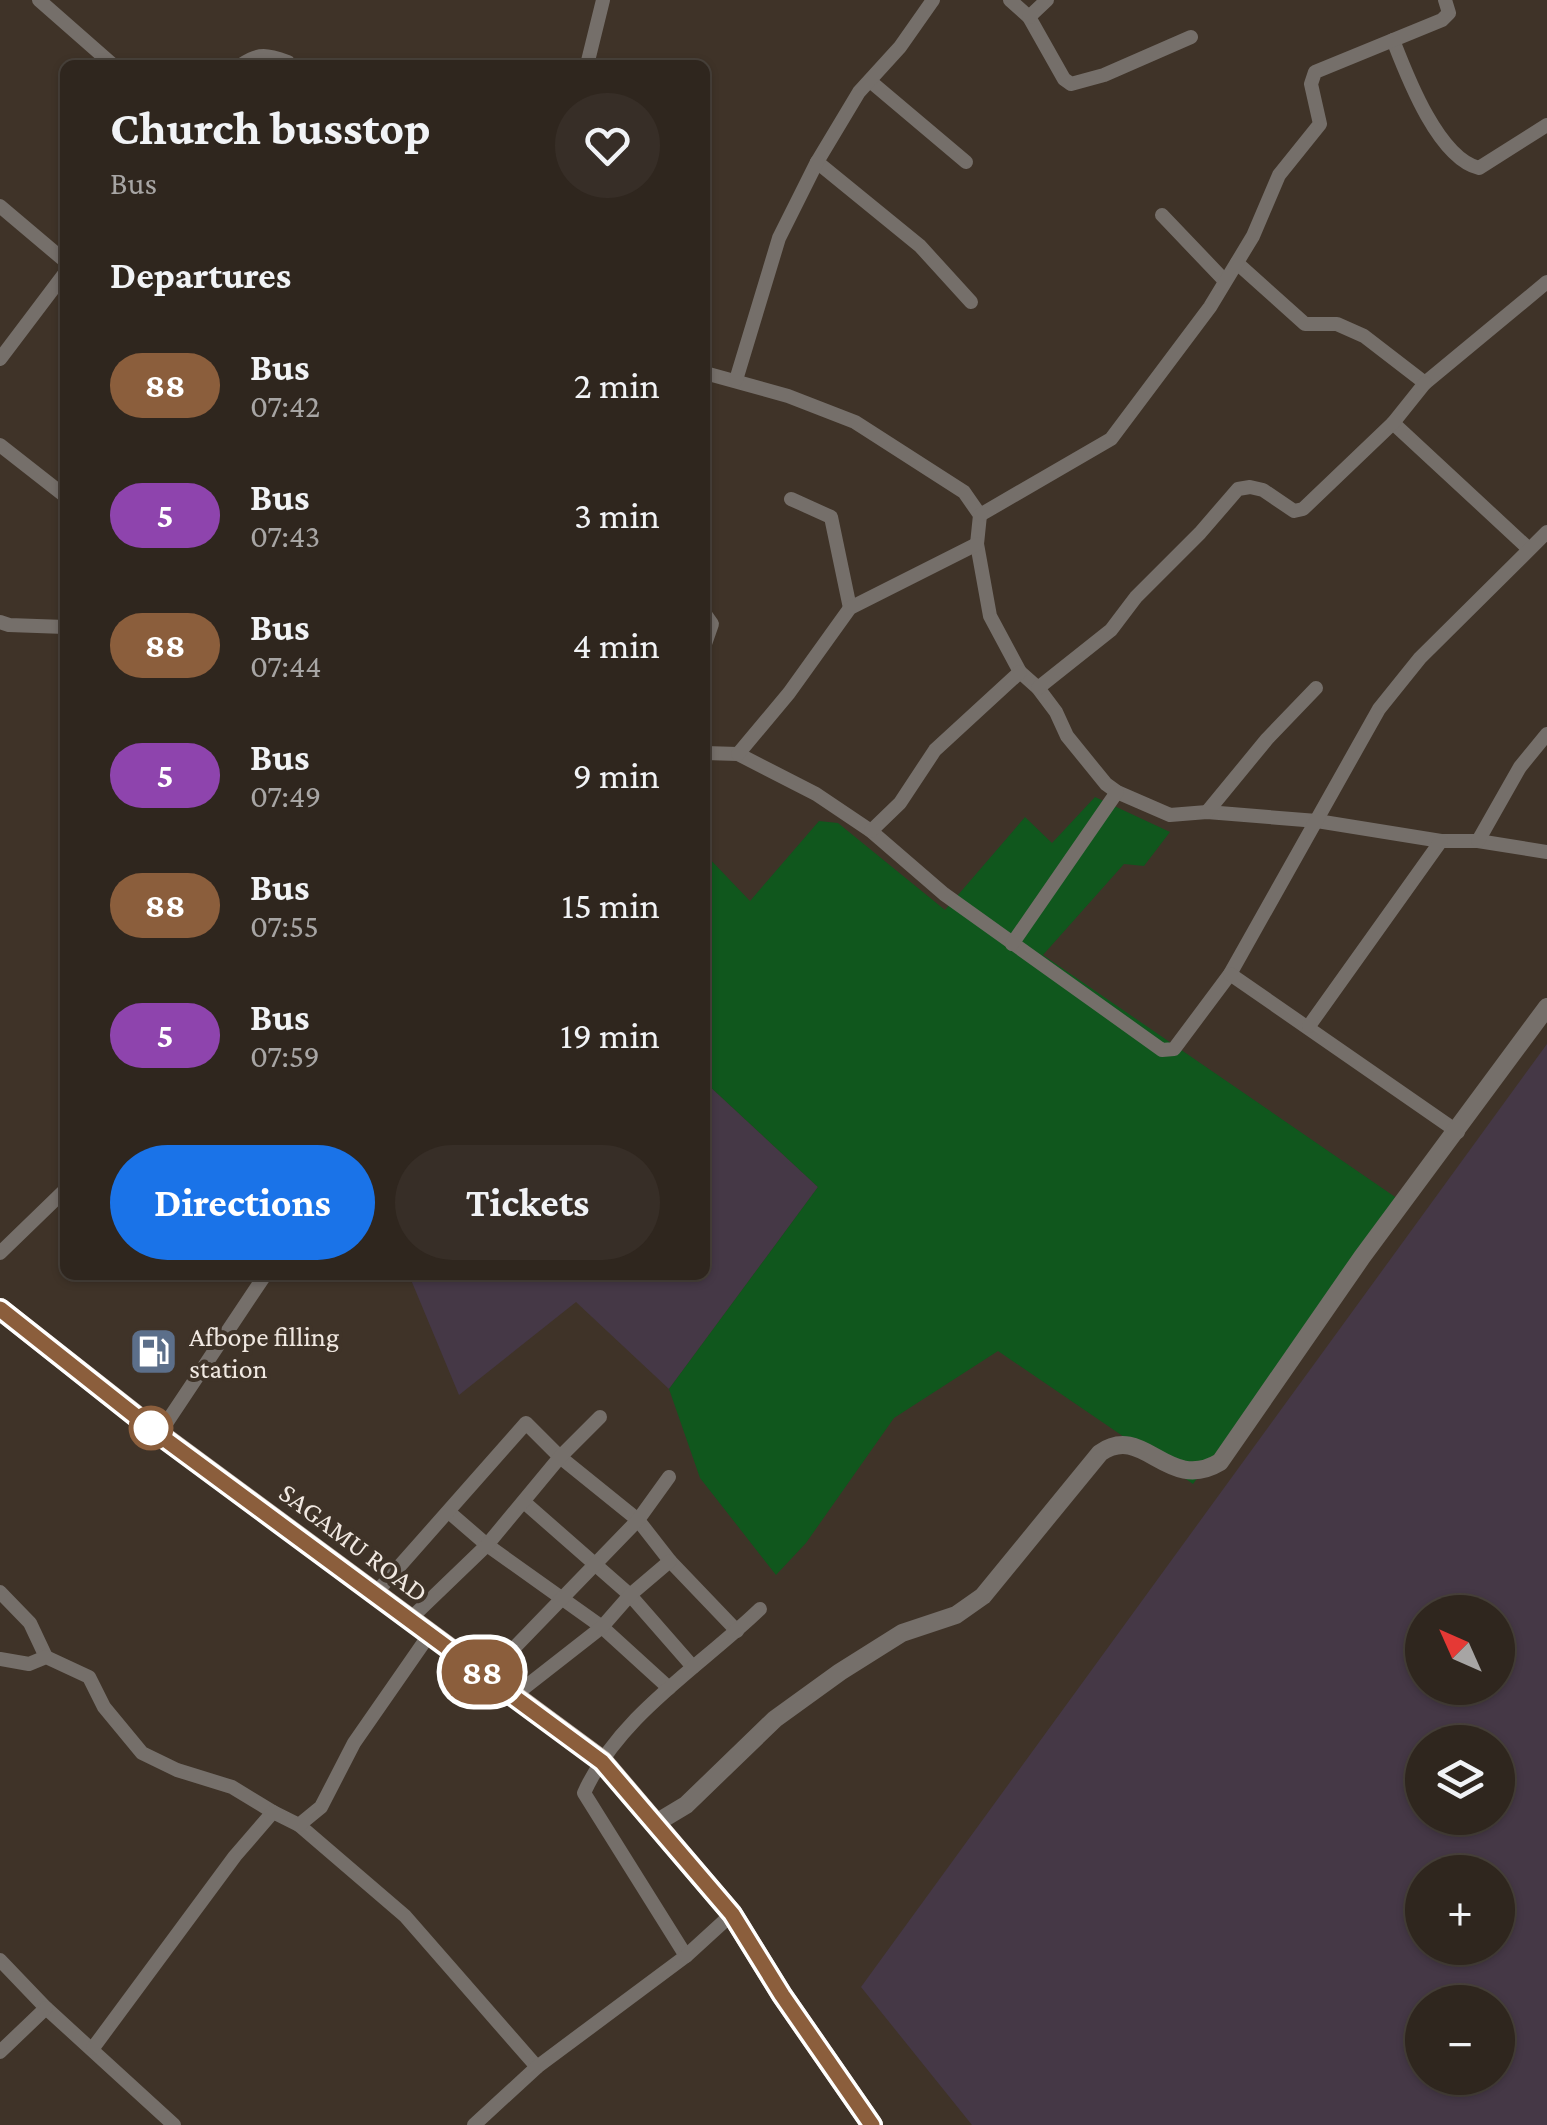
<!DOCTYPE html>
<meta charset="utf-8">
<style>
:root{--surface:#2f261e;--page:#372e27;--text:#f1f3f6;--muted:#a7a5a4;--line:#4a433c;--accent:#1a73e8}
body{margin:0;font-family:"Crimson Pro",serif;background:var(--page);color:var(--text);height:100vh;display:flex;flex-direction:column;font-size:38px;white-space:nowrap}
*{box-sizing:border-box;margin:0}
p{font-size:32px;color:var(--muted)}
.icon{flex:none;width:55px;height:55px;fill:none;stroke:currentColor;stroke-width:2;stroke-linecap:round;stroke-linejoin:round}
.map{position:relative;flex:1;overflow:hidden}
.details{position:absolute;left:60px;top:60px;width:650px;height:1220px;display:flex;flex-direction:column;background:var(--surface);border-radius:15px;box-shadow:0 2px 8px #0004,0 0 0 2px var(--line)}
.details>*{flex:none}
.badge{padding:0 20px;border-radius:32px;font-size:35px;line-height:65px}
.needle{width:65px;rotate:315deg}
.fabs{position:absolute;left:1405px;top:1595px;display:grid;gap:20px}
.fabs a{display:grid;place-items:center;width:110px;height:110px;border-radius:50%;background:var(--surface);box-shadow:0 2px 8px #0004,0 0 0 2px var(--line);font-size:50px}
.map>.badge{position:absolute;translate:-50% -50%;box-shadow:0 0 0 5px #fff}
h2{padding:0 50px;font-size:38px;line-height:90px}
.round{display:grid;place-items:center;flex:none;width:105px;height:105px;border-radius:52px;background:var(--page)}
.summary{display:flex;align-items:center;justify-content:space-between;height:170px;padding:0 50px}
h1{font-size:48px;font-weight:700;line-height:75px}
.action{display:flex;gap:20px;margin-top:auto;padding:20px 50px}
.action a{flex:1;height:115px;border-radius:60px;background:var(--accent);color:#fff;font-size:40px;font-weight:700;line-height:115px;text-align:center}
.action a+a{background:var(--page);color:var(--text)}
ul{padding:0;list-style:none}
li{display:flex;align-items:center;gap:30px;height:130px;padding:0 50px}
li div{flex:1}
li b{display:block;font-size:38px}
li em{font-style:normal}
li .badge{min-width:110px;font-weight:700;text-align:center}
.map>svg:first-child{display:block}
</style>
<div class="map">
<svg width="1547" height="2125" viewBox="0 0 1547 2125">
<rect width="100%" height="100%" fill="#3f3328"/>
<g fill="#453846" fill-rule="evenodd">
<path d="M1547,1044V2125H972L861,1987ZM1422,1612H1498V1688H1422ZM1422,1742H1498V1818H1422ZM1422,1872H1498V1948H1422ZM1422,2002H1498V2078H1422Z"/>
<path d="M705,1082L818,1187L669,1389L576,1302L459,1395L409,1275H705Z"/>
</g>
<path fill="#10571d" d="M1095,797L1170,832L1144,866L1124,864L1043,955L1401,1201L1193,1484L998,1351L894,1418L806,1543L776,1575L700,1478L669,1389L818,1187L705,1082V854L750,901L819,821L838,823L945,910L1025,817L1052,843Z"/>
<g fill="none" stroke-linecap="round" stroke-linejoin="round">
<g stroke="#756f6a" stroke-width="14">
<path d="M39,0L113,65"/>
<path d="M1010,0L1029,17L1064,79L1071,84L1104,75L1191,37"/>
<path d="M1029,17L1047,0"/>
<path d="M1393,40C1407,76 1438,158 1479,168L1547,125"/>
<path d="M241,65C259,52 268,55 288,62"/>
<path d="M587,65L603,0"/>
<path d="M870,81L966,162"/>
<path d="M817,162L920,246L971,302"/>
<path d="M0,206L65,261"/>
<path d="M1162,215L1224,280"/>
<path d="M1237,263L1305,324H1337L1364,336L1425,383L1547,282"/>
<path d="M0,359L65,273"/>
<path d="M705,373L788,396L855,422L964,492L980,515L977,544L990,616L1020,672L1038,688L1056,712L1067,736L1106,784L1117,792L1170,815L1207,812L1317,821L1441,841H1478L1547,852"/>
<path d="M736,380L779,238L817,162L859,92L900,47L933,0"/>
<path d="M1393,423L1529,549"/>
<path d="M0,445L65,496"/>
<path d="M791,499L831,517L850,608"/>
<path d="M980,515L1111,439L1210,307L1253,236L1279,175L1320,124L1311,84L1315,72L1442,20L1449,13L1445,0"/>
<path d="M705,614L712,624L705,644"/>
<path d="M0,622L9,625L65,627"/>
<path d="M1038,688L1111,630L1136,597L1200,533L1238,489L1250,487L1263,490L1294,511L1303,509L1393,423L1425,383"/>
<path d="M705,753L738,754L816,794L871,831L944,894L1162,1050L1174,1049L1230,974L1379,709L1420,658L1547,532"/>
<path d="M738,754L789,693L850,608L977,544"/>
<path d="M1207,812L1267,739L1316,688"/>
<path d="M871,831L900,803L935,750L1020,672"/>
<path d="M1478,841L1520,767L1547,734"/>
<path d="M1012,944L1117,792"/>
<path d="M1230,974L1458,1132"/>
<path d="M1309,1026L1441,841"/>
<path d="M0,1253L65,1190"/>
<path d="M159,1434L265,1275"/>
<path d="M524,1502L630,1595L693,1667"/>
<path d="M450,1513L487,1545L602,1627L669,1688"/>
<path d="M0,1592L30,1623L46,1657"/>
<path d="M374,1595L526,1423L560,1457L638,1520L670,1561L737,1631"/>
<path d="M408,1621L487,1545L560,1457L600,1417"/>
<path d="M0,1659L29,1664L46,1657L89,1677L104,1707L142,1753L177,1770L232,1787L273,1812"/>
<path d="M487,1676L638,1520L669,1477"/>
<path d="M515,1695L602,1627L630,1595L670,1561"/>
<path d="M299,1825L405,1916L537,2067"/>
<path d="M686,1956L584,1793C619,1715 700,1667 760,1609"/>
<path d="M0,1960L46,2008L174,2125"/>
<path d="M93,2048L235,1856L273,1812L299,1825L321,1807L354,1743L429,1635"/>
<path d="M0,2052L46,2008"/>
<path d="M474,2125L537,2067L686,1956L732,1914"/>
</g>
<path stroke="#756f6a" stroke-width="18" d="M656,1823L686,1805L775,1719L840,1672L902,1633L956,1615L983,1596L1100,1453C1144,1422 1167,1494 1220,1462L1362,1257L1547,1007"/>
<path stroke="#c0b2a7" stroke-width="22" d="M0,1309L159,1434L602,1761L732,1914L782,1995L872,2125"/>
</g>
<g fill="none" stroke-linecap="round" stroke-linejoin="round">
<defs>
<path id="line" d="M0,1309L158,1434L602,1762L732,1914L782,1995L872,2125"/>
</defs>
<use href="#line" stroke="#fff" stroke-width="22"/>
<use href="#line" stroke="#8b5e3c" stroke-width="15"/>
</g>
<defs>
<symbol id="fuel-square" viewBox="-11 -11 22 22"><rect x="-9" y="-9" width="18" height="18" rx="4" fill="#5c6f8a" stroke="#3f3328"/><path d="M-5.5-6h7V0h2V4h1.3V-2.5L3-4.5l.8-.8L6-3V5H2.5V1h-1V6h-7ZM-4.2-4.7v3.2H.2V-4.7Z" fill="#fff"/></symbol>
</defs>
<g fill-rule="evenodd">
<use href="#fuel-square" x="126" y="1324" width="55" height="55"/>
</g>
<circle fill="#fff" stroke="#8b5e3c" stroke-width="5" cx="151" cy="1428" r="20"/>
<g text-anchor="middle" stroke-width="8" stroke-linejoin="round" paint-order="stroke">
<g font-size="28" fill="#f0e8e1" stroke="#3f3328" text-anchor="start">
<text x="189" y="1346">Afbope filling<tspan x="189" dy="32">station</tspan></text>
</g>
<g font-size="28" fill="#f0e8e1" stroke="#3f3328">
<text transform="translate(354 1542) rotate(37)" y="10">SAGAMU ROAD</text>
</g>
</g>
</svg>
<div class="fabs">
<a><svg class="needle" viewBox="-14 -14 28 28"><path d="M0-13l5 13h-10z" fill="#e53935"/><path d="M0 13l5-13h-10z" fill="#a7a5a4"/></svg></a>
<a><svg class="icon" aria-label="layers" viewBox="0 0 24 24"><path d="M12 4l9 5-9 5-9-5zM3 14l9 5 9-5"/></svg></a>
<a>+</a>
<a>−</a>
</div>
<b class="badge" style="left:482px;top:1672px;background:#8b5e3c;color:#fff">88</b>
<section class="details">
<div class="summary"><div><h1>Church busstop</h1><p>Bus</p></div><a class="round"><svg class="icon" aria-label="heart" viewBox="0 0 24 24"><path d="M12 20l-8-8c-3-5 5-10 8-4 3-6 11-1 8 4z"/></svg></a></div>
<h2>Departures</h2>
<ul>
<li><span class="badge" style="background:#8b5e3c;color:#fff">88</span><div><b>Bus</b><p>07:42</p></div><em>2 min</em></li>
<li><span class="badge" style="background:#8e44ad;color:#fff">5</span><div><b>Bus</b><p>07:43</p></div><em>3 min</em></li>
<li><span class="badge" style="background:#8b5e3c;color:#fff">88</span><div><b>Bus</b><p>07:44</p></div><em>4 min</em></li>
<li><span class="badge" style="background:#8e44ad;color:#fff">5</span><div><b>Bus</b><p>07:49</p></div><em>9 min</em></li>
<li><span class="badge" style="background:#8b5e3c;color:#fff">88</span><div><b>Bus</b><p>07:55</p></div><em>15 min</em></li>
<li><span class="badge" style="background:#8e44ad;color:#fff">5</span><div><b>Bus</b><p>07:59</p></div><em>19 min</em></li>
</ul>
<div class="action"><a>Directions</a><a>Tickets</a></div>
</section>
</div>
